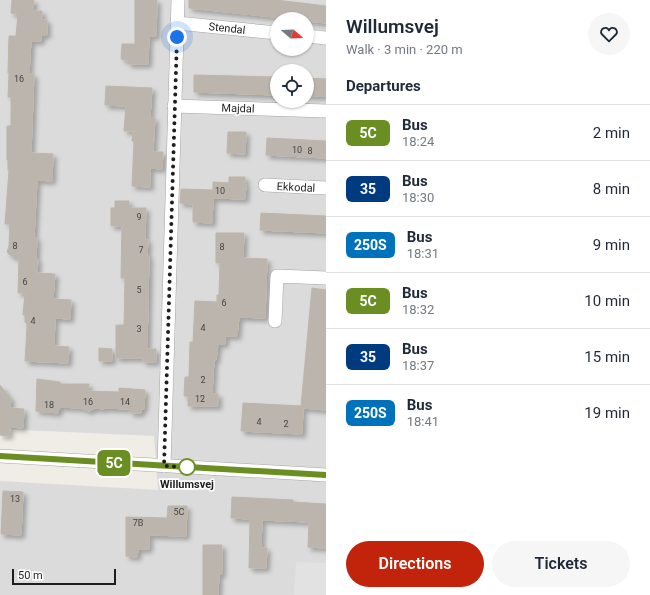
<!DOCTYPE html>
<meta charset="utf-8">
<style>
:root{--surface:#fff;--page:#f6f6f7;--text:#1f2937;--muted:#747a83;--line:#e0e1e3;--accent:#c1230b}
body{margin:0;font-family:Roboto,sans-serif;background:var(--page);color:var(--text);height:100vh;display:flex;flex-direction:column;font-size:15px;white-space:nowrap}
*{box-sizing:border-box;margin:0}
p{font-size:13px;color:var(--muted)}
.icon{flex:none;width:22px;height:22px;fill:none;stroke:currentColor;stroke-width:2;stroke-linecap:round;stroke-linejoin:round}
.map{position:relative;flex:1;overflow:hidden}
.sheet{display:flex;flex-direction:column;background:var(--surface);width:324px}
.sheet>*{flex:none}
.badge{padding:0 8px;border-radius:6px;font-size:14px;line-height:26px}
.needle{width:26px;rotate:109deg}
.buttons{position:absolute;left:270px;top:12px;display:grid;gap:8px}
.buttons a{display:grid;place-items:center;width:44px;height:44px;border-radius:50%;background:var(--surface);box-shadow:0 1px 3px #0004;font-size:20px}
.scale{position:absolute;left:12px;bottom:10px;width:104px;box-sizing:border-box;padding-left:4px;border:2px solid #1e1e1e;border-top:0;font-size:11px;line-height:14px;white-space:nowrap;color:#1e1e1e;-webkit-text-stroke:3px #fff;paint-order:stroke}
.you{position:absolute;width:20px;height:20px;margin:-10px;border:3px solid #fff;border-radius:50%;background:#1a73e8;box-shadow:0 0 0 6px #1a73e833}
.map>.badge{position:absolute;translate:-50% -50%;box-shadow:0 0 0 2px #fff}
h2{padding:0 20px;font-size:15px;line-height:36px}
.round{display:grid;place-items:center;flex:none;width:42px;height:42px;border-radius:21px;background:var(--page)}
.overview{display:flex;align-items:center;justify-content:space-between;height:68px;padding:0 20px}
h1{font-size:19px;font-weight:600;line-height:30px}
.action{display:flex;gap:8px;margin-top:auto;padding:8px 20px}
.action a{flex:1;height:46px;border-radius:24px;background:var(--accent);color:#fff;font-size:16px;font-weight:600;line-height:46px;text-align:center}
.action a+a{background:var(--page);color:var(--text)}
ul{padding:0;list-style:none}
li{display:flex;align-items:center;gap:12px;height:56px;padding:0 20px;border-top:1px solid var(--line)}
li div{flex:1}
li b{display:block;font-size:15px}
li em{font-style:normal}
li .badge{min-width:44px;font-weight:700;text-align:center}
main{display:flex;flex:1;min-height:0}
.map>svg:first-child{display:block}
</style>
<main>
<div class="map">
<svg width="326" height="595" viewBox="0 0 326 595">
<defs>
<filter id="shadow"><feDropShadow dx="3.5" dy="3.5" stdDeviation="2" flood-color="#0004"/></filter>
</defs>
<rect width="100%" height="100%" fill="#efede5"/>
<path fill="#dcdbdb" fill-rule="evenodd" d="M0,0H326V595H0V481L158,490L154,436L0,429ZM277,19H307V49H277ZM277,71H307V101H277Z"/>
<path fill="#e2e2e2" d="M296,562L326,563V595H294Z"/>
<g fill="#bbb5ae" stroke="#bfb5a8" filter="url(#shadow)">
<path d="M12,0H34L33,11H42V20H47V35H41V41H31L29,74H34L31,153L53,154L52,181L37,180L34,238H37L36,259H38L37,273L55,274L53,299L71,300L70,319L55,318L54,346L69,347L68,363L25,361L27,327V324L25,322V315H23L25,293H18L19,259L14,258V256L10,255L7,252L9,246L10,224H5L9,170H8V160H7V126H11V97H8L9,73H8L9,36H16L18,14L11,13Z"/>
<path d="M135,0H157L156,36H149L148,64H128V60L121,59L122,44H135Z"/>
<path d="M189,0H276L326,6V23L307,21V19H293L189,8Z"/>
<path d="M194,75L277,77V95L194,92Z"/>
<path d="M307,78L326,79V96H307Z"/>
<path d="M106,86L152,88L150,118H155L153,152H163L162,169L150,168V187L132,186L134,141H132L133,131H124L126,106L105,105Z"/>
<path d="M228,132H246L245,154L227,153Z"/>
<path d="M267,138L326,141V158L266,155Z"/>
<path d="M229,177H245V184H246L245,199L213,198L212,223L193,222V204L180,203L181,189L213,190V182L229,183Z"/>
<path d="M115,201H129V208H146L145,240H148L147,256H149L147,349H156V362H143V358H116V325H124L125,278H121L122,226H111V208H115Z"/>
<path d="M261,213L326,216V233L260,230Z"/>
<path d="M216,233H244L243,258L267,259L265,318L239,317L237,336H225V344H218L216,360H214L212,394H218V406H188V396H184L185,377H189L190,342H193L195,301L217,302V295H219L220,263H216Z"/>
<path d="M312,288L326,290V410L303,408L302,434L241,431L243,403L301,406Z"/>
<path d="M99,348L112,349V361H99Z"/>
<path d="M37,379L60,382V384H89L88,391L119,392V388L145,390L144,409H141V413H130L131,409L104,408V409L95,408L89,411L80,408L59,407L58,413L36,411Z"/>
<path d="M0,385L11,399L10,408L24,409L23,428L10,427L9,436L0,435Z"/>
<path d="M3,491L23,492L21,535L1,534Z"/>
<path d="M232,497L293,500V502L326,504V548L308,547L309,522L262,520L261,548H267L266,568H249L250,519L231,518Z"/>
<path d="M168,506H187L186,536L149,535V549H138L137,557L126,556V517L167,518Z"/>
<path d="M203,545H222V574H219L218,595H203Z"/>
</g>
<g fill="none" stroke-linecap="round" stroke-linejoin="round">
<defs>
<g id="minor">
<path d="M177,23L277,33"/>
<path d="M307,36L326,38"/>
<path d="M174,106L326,111"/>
<path d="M265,185L326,188"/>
<path d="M275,321L277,276L326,278"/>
<path d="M0,456L326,475"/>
<path d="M164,466L178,0"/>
</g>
</defs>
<use href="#minor" stroke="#a5a5a5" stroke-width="14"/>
<use href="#minor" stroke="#fff" stroke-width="13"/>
</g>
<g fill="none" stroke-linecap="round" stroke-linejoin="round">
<defs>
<path id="line" d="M0,456L326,475"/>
</defs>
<use href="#line" stroke="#fff" stroke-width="9"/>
<use href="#line" stroke="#6b8e23" stroke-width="6"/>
<path stroke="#1e1e1e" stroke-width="4" stroke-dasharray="0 7.2" d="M177,37L164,466L187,467"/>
</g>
<circle fill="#fff" stroke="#6b8e23" stroke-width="2" cx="187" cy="467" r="8"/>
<g text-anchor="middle" stroke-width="3.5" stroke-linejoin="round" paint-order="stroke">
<g font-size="9" fill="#454442">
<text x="19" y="82">16</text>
<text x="297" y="153">10</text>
<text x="310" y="154">8</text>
<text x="220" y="194">10</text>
<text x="139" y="220">9</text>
<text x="15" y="249">8</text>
<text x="222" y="250">8</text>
<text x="141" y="253">7</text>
<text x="25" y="285">6</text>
<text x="139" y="293">5</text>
<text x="224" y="306">6</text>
<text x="33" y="324">4</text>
<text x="203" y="331">4</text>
<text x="139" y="332">3</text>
<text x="203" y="383">2</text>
<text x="200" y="402">12</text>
<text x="88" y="405">16</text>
<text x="125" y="405">14</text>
<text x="49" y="408">18</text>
<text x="259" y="425">4</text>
<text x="286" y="427">2</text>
<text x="15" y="502">13</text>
<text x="179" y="515">5C</text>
<text x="138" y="526">7B</text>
</g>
<g font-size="11" fill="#1e1e1e" stroke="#fff">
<text transform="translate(227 28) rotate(6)" y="4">Stendal</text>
<text transform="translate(238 108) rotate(2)" y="4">Majdal</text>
<text transform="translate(296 187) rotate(3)" y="4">Ekkodal</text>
</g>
<g font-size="11" font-weight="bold" fill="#1e1e1e" stroke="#fff">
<text x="187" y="488">Willumsvej</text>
</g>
</g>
</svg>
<div class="buttons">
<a><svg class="needle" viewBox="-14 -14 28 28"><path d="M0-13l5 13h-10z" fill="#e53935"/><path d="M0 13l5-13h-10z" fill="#747a83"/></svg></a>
<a><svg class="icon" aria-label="locate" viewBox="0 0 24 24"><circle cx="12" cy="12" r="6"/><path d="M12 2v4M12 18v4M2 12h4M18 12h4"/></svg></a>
</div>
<div class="scale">50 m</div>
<div class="you" style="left:177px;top:37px"></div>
<b class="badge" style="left:114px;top:463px;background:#6b8e23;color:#fff">5C</b>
</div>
<section class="sheet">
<div class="overview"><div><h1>Willumsvej</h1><p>Walk · 3 min · 220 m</p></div><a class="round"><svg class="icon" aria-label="heart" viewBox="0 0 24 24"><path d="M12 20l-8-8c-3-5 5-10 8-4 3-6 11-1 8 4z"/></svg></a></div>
<h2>Departures</h2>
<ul>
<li><span class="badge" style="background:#6b8e23;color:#fff">5C</span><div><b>Bus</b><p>18:24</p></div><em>2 min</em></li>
<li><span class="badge" style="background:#003b80;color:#fff">35</span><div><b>Bus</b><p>18:30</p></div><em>8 min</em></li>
<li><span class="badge" style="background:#0072bc;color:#fff">250S</span><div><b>Bus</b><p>18:31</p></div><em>9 min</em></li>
<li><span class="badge" style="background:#6b8e23;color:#fff">5C</span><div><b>Bus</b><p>18:32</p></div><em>10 min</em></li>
<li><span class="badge" style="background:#003b80;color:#fff">35</span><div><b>Bus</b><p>18:37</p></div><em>15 min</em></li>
<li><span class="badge" style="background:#0072bc;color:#fff">250S</span><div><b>Bus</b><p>18:41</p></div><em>19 min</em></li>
</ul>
<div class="action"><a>Directions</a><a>Tickets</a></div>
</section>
</main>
